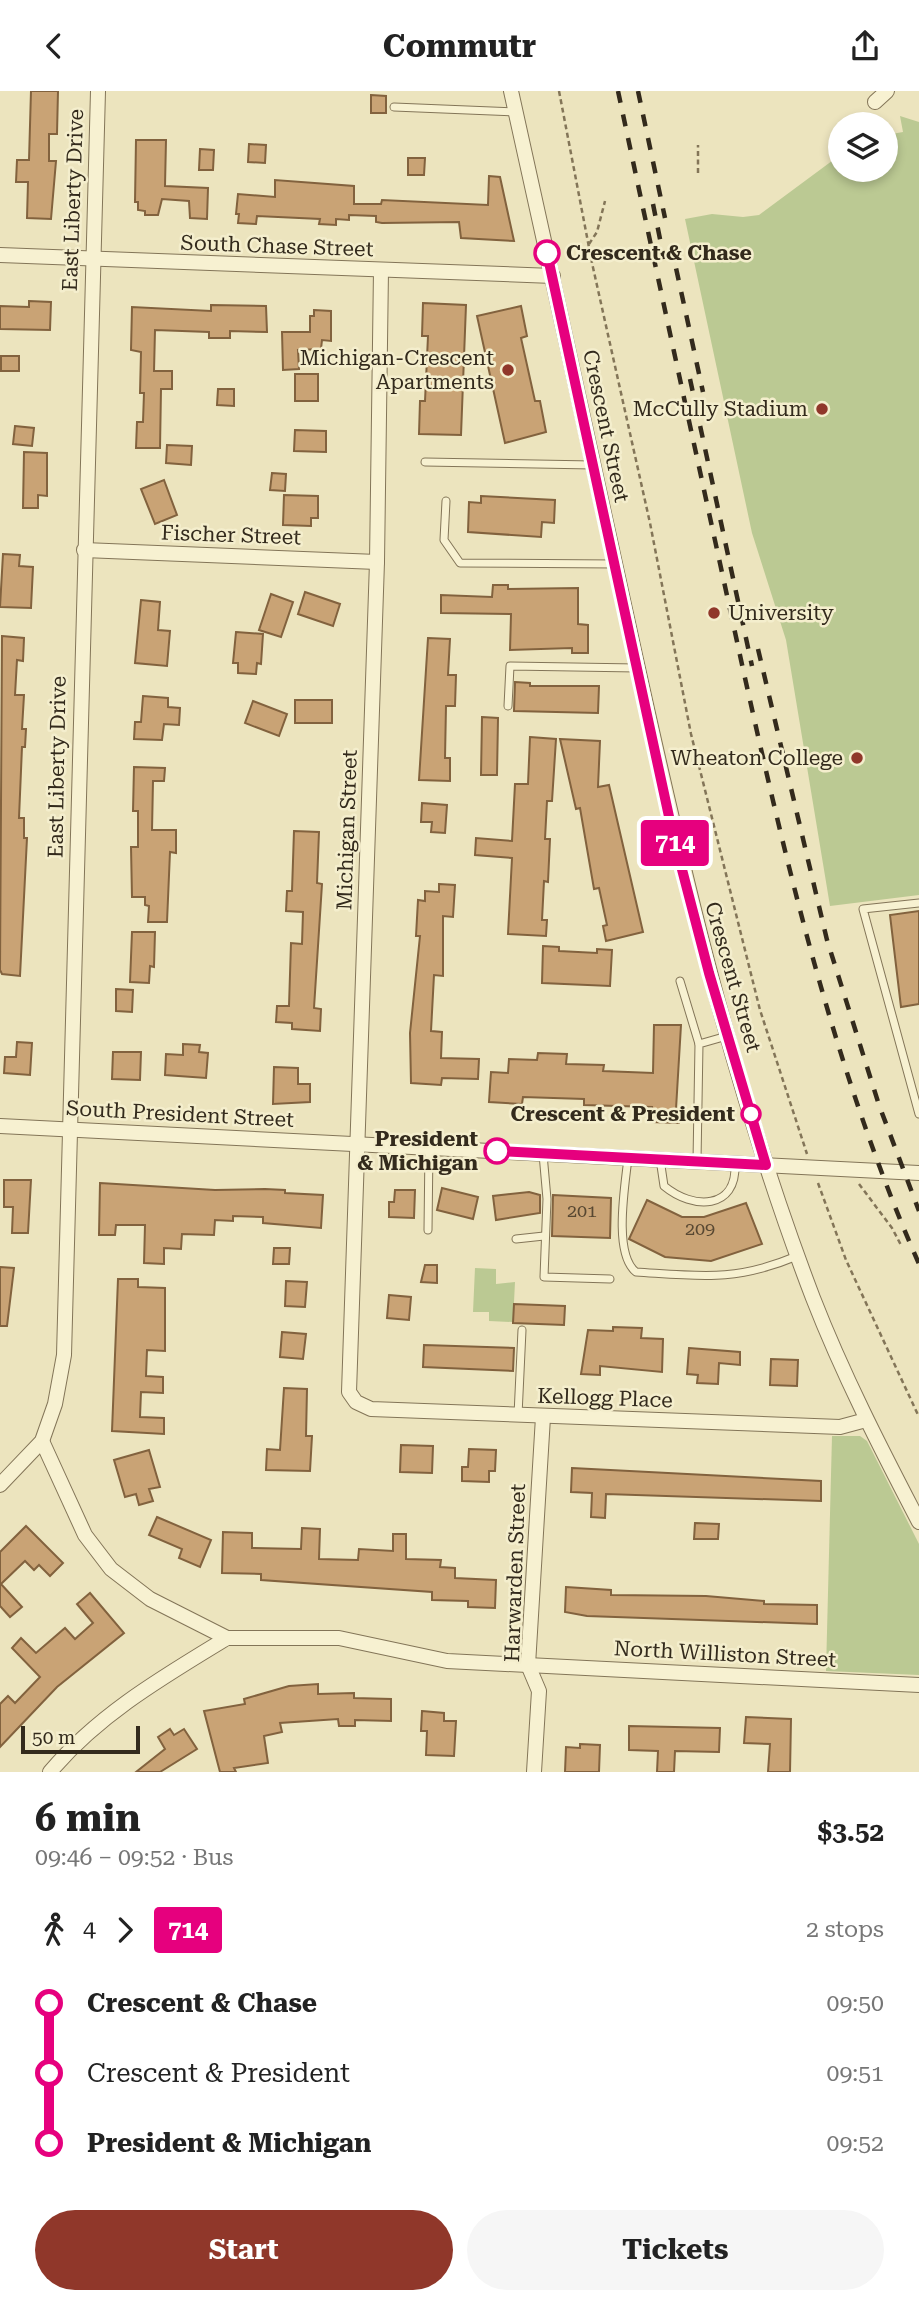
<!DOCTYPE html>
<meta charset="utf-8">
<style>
:root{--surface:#fff;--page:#f6f6f6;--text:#222;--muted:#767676;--accent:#90372a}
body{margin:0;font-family:"Roboto Serif",serif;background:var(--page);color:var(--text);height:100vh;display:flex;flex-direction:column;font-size:26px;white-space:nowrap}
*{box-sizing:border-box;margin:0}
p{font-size:23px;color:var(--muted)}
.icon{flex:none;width:38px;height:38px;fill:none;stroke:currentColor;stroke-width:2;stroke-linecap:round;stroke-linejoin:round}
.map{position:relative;height:1681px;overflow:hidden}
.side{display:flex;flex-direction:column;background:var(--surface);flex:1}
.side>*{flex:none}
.badge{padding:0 14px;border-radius:5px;font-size:24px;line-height:46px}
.fabs{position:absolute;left:828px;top:21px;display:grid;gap:14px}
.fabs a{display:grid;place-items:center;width:70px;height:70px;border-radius:50%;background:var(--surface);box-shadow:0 4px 10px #0003;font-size:35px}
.scale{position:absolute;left:21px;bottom:18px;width:119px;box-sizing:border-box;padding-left:7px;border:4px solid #332a1c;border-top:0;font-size:19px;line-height:24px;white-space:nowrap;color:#332a1c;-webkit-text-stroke:5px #f4eecd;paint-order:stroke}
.map>.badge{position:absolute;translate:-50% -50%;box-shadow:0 0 0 4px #fff}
.legs{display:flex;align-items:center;gap:10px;height:77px;padding:0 35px;font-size:23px}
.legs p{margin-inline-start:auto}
.head{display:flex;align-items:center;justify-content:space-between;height:119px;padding:0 35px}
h1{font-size:38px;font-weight:700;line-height:52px}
.button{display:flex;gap:14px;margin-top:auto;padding:14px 35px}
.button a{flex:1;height:80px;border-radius:42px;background:var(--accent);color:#fff;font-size:28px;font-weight:700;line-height:80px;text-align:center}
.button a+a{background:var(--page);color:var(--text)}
ul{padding:0 35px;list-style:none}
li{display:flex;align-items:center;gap:24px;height:70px;font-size:26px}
li i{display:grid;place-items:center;width:10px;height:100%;margin:0 9px;background:currentColor}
li i::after{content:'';width:18px;height:18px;margin:-9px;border:5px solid;border-radius:50%;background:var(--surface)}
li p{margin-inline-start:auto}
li:first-child i{background:linear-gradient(#0000 50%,currentColor 0)}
li:last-child i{background:linear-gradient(currentColor 50%,#0000 0)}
header{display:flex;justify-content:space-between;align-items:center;height:91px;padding:0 35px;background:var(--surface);font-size:32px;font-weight:700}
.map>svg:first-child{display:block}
</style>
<header><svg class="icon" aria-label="back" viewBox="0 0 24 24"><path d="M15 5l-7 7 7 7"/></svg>Commutr<svg class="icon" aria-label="share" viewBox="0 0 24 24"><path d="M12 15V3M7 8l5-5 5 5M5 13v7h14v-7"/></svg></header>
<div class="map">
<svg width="919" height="1681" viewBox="0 0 919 1681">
<rect width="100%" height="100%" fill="#ece4be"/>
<g fill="#bbc993">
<path d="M900,25L919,31V804L830,815L786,549L752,442L685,128L712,123L743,126L759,124L840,64V79H886V44L903,41Z"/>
<path d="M475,1177L496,1178V1193L515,1191L513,1231L489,1230V1221H473Z"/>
<path d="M832,1345H860L867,1350L919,1453V1584L826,1580Z"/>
</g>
<g fill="#c9a375" stroke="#82623e" stroke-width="2">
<path d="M31,0H58L57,43H49V70H56L51,128L27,127L28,91H16L17,69H29Z"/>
<path d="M371,4L386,5V22H371Z"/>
<path d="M136,49H166L165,95L208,97L207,128L190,127L189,110L162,108L158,124H145V120L138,119V111H135Z"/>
<path d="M249,53L266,54L265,72L248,71Z"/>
<path d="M200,58L214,59L213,79H199Z"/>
<path d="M408,67H425L424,84H408Z"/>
<path d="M489,85L500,86L514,150L461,147L459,131L382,132L376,131V125L349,124V129L336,128V134L319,133L320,128L257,125L256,133L238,132L239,123H236L238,103L275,106V89L354,95V113H381L382,109L488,114Z"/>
<path d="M29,210L51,211L50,239L0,238V215L29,216Z"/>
<path d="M423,212L466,214L461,344L419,343L420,310H425L428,245H422Z"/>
<path d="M211,214L266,215L267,241L230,240V247H209V241L155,239L154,280H172V298H161L160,357H136L137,331H143L144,302H140L141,261L131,259L132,216L211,220Z"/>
<path d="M521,215L527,245L521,247L535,310H540L546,341L505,352L477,225Z"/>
<path d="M314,219L331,220V250L322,249L321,258L298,259L299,278L283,279L282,241H310V225H314Z"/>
<rect x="1" y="265" width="18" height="15"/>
<rect x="295" y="283" width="23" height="27"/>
<path d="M218,298H234V315L217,314Z"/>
<path d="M15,335L34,337L32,355L13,353Z"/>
<path d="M295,339L326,340V361L294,360Z"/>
<path d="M167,354L192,355L191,374L166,372Z"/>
<path d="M24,361L47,362V405L38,404V417H23Z"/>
<path d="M272,382L286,383L285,400L270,399Z"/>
<path d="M164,389L177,424L155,433L141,398Z"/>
<path d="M284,404L318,405V427H311V435L283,434Z"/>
<path d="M481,405L555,409L554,432L542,431L541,446L468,441L469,411L481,412Z"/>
<path d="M3,463L20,464L19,475L33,476L31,517L0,516Z"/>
<path d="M493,494H508V498L578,497V533L588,534V562H572V557L510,559L511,523L441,522V504L492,506Z"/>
<path d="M305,501L340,513L333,535L298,523Z"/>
<path d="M271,503L293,511L281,546L259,539Z"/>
<path d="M141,509L160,511L158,539L170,540L167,575L135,572Z"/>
<path d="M236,541L263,543L261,573L257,572L256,583L238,582V572H233Z"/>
<path d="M2,545L24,547L23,570L17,569L15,604H24L22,638H26L25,656H22L19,727H24V747H27L20,885L2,883L0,879Z"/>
<path d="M428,547L450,548L448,584H456L455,615H446L445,667H450V690L419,689Z"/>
<path d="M515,591L530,592V595H599L598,622L514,620Z"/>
<path d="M143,605L168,607V616L180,617L179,634L164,633L162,649L134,648L135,631H141Z"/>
<rect x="295" y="609" width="37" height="23"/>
<path d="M253,610L287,623L279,645L245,632Z"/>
<path d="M482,626L498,627L497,684H481Z"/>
<path d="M530,646L556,648L552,710H547L545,748H550L548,791L544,790L542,829H547L546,845L508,843L512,767L475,764L476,747L512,750L515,693H528Z"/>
<path d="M560,648L600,650L598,696L609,694L643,841L606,850L603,835L607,834L599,797L594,798L580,717L576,718Z"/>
<path d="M134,676L165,677L164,690H153L152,739H176V762L170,761L167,831H148L149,815L145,814V806H132L131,756H138V720H133Z"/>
<path d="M422,712L447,714L445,742L431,741L432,731H421Z"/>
<path d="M294,740L319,741L317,792L322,793L314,917L321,918L320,940L292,938V932L276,931L277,915H289L291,852L302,853L303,821L286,820L287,800H292Z"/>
<path d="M439,793L455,794L453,826L443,825V885L434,884L431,940L442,941L441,967L479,968L478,988L442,987L441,994L411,992L410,942L420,845H416L418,809L425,810V800L439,801Z"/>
<path d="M919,820V913L901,916L890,824Z"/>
<path d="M132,841H155L154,876L150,875L149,892L130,891Z"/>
<path d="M543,855L559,856V860L597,862V858L612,859L610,895L542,892Z"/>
<path d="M116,898L133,899L132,921L116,920Z"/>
<path d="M654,934H681L676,1018H679V1032L651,1031L652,1016L584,1014V1008L523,1006L522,1013L489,1011L491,981L508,982L509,968L537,969L538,962L567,963L566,973L604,974L603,980L653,982Z"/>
<path d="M17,951L32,952L30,984L4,982L5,966H16Z"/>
<path d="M183,953L200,954L199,961L208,962L206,987L165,984L166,963L183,964Z"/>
<path d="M113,961H141L140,989L112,988Z"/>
<path d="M274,976L298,977V993H310V1011L273,1013Z"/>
<path d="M4,1089H31L28,1142H12L13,1116H4Z"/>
<path d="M100,1092L215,1099L265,1098L285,1099V1102L323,1104L321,1137L263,1132V1126L233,1125V1130L215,1129L214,1144L182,1143L181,1158L164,1157V1173L144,1172L145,1134H116L115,1144H99Z"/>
<path d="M442,1097L478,1106L473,1128L437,1119Z"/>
<path d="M395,1099H415L414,1127L389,1126V1111H394Z"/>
<path d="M529,1101L540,1104V1122L496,1129L493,1105Z"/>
<path d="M553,1104L611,1107L610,1147L552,1145Z"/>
<path d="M647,1109L682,1126H704L746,1112L762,1153L711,1170L665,1166L629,1148Z"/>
<path d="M274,1157H290L289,1173H273Z"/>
<path d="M425,1174H437V1192L421,1191Z"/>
<path d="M0,1176L14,1177L7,1235H0Z"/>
<path d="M118,1188H138V1196L165,1197V1260L147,1259L146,1285L163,1286V1302L141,1301L140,1326L164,1327V1343L112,1340Z"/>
<path d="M286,1190L307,1191L305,1216L285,1215Z"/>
<path d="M389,1204L411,1206L409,1229L387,1227Z"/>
<path d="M514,1213L565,1215L564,1234L513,1232Z"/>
<path d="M613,1236L642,1237L641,1247L663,1248L662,1281L600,1275V1284L581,1283L588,1239L613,1240Z"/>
<path d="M282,1241L306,1243L303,1268L280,1266Z"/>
<path d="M424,1254L514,1257L513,1280L423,1276Z"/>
<path d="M689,1257L740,1261V1274L719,1272L718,1293L697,1292L698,1284L687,1283Z"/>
<path d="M771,1268L798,1269L797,1295L770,1294Z"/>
<path d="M284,1297L307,1298L306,1345H312L310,1380L266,1379L267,1358L280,1359Z"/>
<path d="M401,1354L433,1355L432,1382L400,1381Z"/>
<path d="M469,1358L496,1359L495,1380H489V1391L462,1390V1376H468Z"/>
<path d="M149,1359L160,1396L149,1398L153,1410L139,1414L136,1403L125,1406L114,1369Z"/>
<path d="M572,1377L821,1390V1410L606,1403L605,1427L591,1426L592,1402L571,1401Z"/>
<path d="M157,1426L211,1449L200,1476L179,1467L182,1458L149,1444Z"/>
<path d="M695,1432L719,1433L718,1448H694Z"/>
<path d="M26,1435L63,1472L50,1485L39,1474L34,1479L25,1470L1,1493L22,1516L10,1526L0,1515V1461Z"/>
<path d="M302,1437L320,1438L319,1468L358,1469L359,1458L393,1460V1443H406V1468L441,1469L440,1476L455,1477V1487L496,1489L495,1517L468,1516V1510L432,1509V1501L261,1489V1483L222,1482L223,1441L252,1442V1457L301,1458Z"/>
<path d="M566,1496L611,1499V1504L706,1505L764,1510V1513L817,1514V1533L587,1525L565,1521Z"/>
<path d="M90,1502L124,1542L57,1596L0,1656V1613L8,1605L15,1612L40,1586L12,1557L21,1547L36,1562L65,1537L75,1548L93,1532L77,1513Z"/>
<path d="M318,1593V1603L354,1602V1607L391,1608V1630L355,1629V1635H339L338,1628L280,1632L282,1641L264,1645L268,1672L234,1677L236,1681H220L204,1620L245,1613L244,1608L289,1595Z"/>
<path d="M422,1620L444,1622V1630H456L454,1665L426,1664L427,1640H421Z"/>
<path d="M746,1626L791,1628L790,1681H768L770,1653L744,1652Z"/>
<path d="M629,1635L720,1637L719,1661L675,1660L674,1681H657L658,1660L629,1659Z"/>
<path d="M170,1638L174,1644L184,1638L197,1658L160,1681H136L165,1658L158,1646Z"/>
<path d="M580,1653L600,1654L599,1681H565L566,1656L580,1657Z"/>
</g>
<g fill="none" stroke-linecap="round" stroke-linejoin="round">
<defs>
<g id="lane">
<path d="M394,16L515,21"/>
<path d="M425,371L593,374"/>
<path d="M446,410L444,449L460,472L615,473"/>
<path d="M508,615L510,575L637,577"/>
<path d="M919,812L863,818L919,1023"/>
<path d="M680,890L699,953"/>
<path d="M543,1063L547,1108L544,1186L610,1188"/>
<path d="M628,1067C625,1095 613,1163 636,1181C700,1185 735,1191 797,1165"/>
<path d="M660,1068L664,1095C693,1119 737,1119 735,1073"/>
<path d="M697,1070L699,953L727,945"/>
<path d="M428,1139L429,1057"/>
<path d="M516,1148L544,1145"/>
<path d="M518,1324L522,1239"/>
</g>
<g id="street">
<path d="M511,0C554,188 593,376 635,564C683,782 733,998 813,1207C843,1284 881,1358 919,1431"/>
<path d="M875,11L887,0"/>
<path d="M0,164L553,185"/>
<path d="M381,179L377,471L349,1301L356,1311L371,1318L840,1336L866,1329"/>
<path d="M84,459L377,471"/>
<path d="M0,1035L919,1082"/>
<path d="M42,1350L85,1444L111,1478L150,1508L227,1547H339L447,1570L919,1594"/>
<path d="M0,1394L42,1350L55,1313L64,1264L98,0"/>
<path d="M50,1681C99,1623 163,1586 227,1547"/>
<path d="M534,1681L539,1600L528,1574L543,1326"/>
</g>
</defs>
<use href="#lane" stroke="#837558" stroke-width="9"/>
<use href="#street" stroke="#837558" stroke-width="16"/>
<g stroke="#837558" stroke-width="2.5" stroke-dasharray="5 3.5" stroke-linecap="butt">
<path d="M559,0L592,172L650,432L691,643L760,919L807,1063"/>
<path d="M698,82V54"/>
<path d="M589,153L597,141L605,110"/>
<path d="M818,1092L846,1169L919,1326"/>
<path d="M859,1093L892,1137L902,1156"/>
</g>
<use href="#lane" stroke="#f7f1d1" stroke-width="7"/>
<use href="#street" stroke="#f7f1d1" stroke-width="14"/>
<g stroke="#332a1c" stroke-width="4.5" stroke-dasharray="12 12" stroke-linecap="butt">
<path d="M618,0C659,193 701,385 743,578C788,780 835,982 919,1173"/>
<path d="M638,0L665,127"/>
<path d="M653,113L664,168"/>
<path d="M671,154L703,301"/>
<path d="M690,288L752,575"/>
<path d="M758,558L827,849L879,1014L919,1120"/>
</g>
</g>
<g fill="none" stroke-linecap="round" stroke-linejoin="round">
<defs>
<path id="line-1" d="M497,1060L766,1074L709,882L673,744L547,162"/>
</defs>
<use href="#line-1" stroke="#fff" stroke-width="16"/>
<use href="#line-1" stroke="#e6007e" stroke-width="10"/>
</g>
<g fill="#fff" stroke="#e6007e" stroke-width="3.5">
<circle cx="547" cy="162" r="12"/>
<circle cx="751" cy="1023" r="9"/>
<circle cx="497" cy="1060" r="12"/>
</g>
<g fill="#90372a" stroke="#f4eecd" stroke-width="2.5">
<circle cx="508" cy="279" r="7"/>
<circle cx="822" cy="318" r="7"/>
<circle cx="714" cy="522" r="7"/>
<circle cx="857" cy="667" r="7"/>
</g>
<g text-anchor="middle" stroke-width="5" stroke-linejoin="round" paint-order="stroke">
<g font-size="18" fill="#584832">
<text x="582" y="1126">201</text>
<text x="700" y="1144">209</text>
</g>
<g font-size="21" fill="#332a1c" stroke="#f4eecd">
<text transform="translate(73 109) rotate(-88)" y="7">East Liberty Drive</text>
<text transform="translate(277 155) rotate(2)" y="7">South Chase Street</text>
<text transform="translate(606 335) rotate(78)" y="7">Crescent Street</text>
<text transform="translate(231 444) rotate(2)" y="7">Fischer Street</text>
<text transform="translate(57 676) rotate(-89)" y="7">East Liberty Drive</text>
<text transform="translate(347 739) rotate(-88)" y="7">Michigan Street</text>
<text transform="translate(733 886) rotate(74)" y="7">Crescent Street</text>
<text transform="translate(180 1023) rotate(3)" y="7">South President Street</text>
<text transform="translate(605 1307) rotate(2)" y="7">Kellogg Place</text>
<text transform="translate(515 1482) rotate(-88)" y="7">Harwarden Street</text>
<text transform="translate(725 1563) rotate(3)" y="7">North Williston Street</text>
</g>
<g font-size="21" font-weight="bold" fill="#332a1c" stroke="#f4eecd" text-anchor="end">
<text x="566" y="169" text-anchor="start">Crescent &amp; Chase</text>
<text x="735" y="1030">Crescent &amp; President</text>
<text x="478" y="1055">President<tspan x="478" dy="24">&amp; Michigan</tspan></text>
</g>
<g font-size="21" fill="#332a1c" stroke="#f4eecd" text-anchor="end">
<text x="494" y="274">Michigan-Crescent<tspan x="494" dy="24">Apartments</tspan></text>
<text x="808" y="325">McCully Stadium</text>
<text x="728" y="529" text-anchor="start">University</text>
<text x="843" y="674">Wheaton College</text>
</g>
</g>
</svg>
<div class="fabs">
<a><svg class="icon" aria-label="layers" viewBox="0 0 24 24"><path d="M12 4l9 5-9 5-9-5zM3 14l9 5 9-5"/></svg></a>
</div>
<div class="scale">50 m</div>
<b class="badge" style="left:675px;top:752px;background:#e6007e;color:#fff">714</b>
</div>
<section class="side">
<div class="head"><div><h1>6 min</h1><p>09:46 – 09:52 · Bus</p></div><b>$3.52</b></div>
<div class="legs"><svg class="icon" aria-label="walk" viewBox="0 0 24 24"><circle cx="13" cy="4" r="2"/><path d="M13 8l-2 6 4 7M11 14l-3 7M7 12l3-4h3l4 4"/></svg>4<svg class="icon" aria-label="forward" viewBox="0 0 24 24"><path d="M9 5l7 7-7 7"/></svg><b class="badge" style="background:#e6007e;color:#fff">714</b><p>2 stops</p></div>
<ul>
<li><i style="color:#e6007e"></i><b>Crescent &amp; Chase</b><p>09:50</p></li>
<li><i style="color:#e6007e"></i><span>Crescent &amp; President</span><p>09:51</p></li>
<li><i style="color:#e6007e"></i><b>President &amp; Michigan</b><p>09:52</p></li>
</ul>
<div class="button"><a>Start</a><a>Tickets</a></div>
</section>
